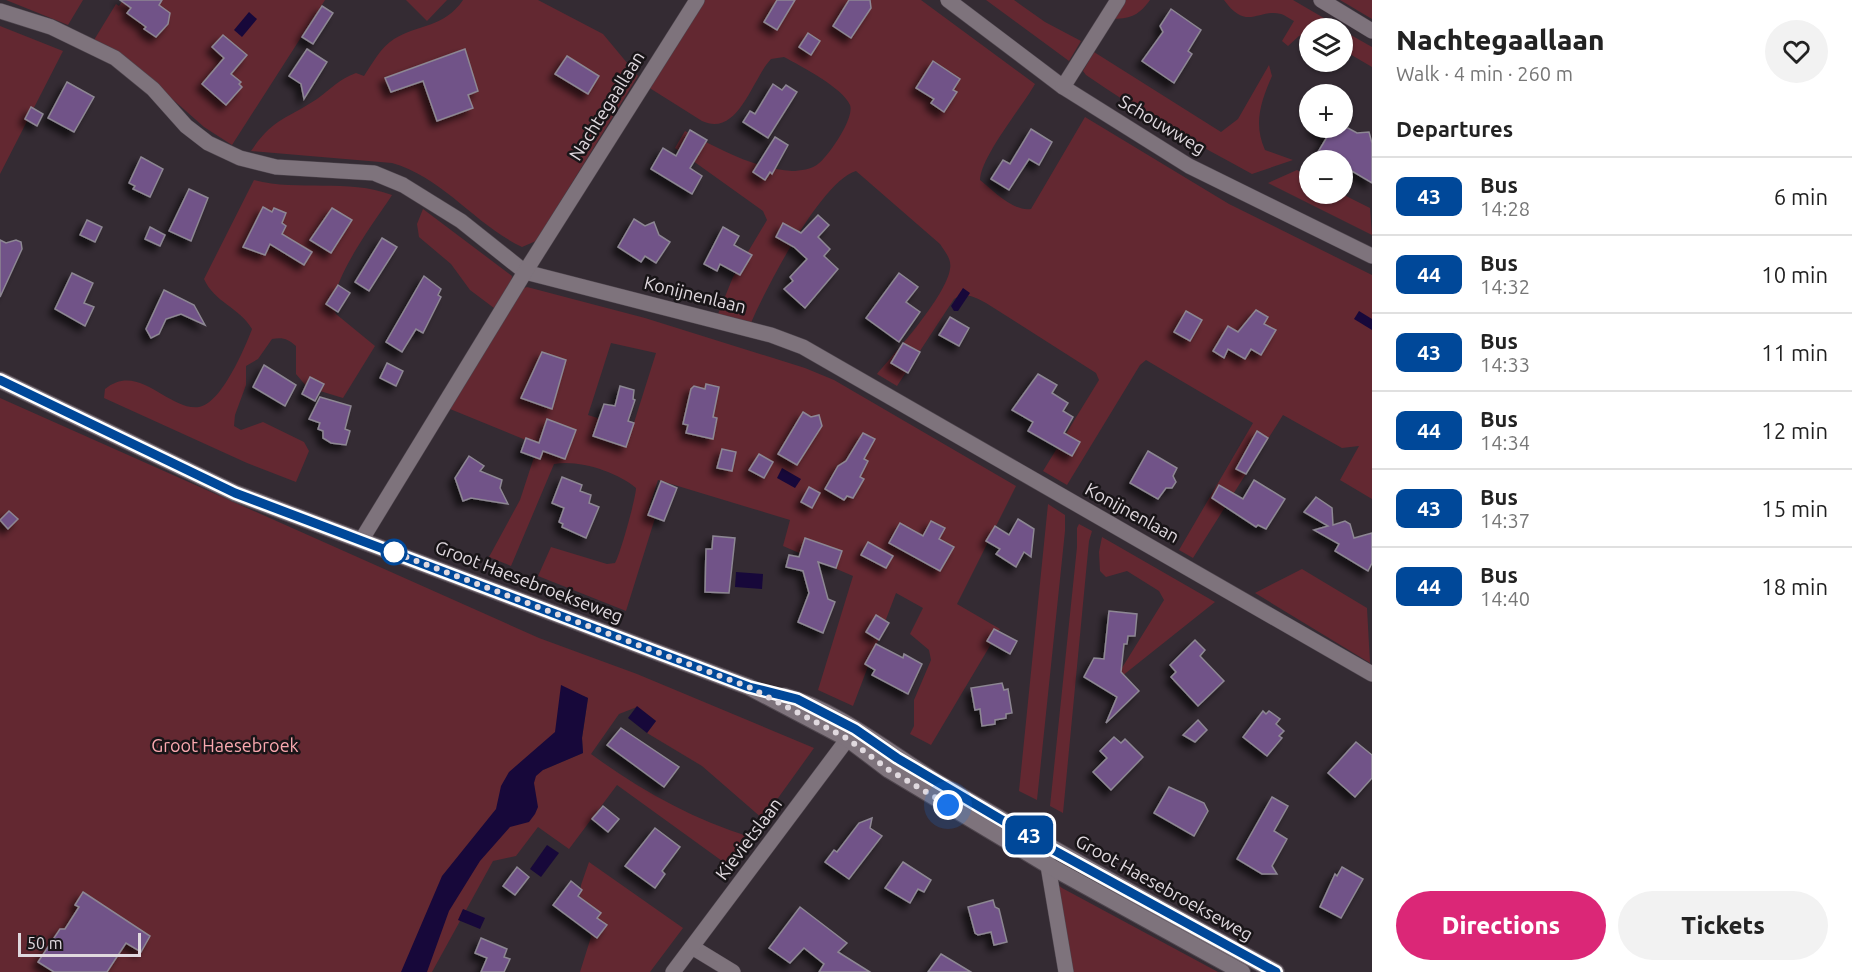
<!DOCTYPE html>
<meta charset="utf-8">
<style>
:root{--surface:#fff;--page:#f2f2f2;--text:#222;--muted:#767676;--line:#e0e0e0;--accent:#db2777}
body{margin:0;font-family:Ubuntu,sans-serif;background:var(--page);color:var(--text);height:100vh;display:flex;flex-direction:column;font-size:22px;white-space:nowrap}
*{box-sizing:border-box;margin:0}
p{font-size:20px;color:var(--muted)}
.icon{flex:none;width:33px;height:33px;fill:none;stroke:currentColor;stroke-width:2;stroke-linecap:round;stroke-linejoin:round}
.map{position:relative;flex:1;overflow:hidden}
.side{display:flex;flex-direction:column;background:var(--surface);width:480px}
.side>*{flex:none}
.badge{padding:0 12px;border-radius:9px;font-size:21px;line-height:39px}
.tools{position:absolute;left:1299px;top:18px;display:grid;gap:12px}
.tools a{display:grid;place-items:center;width:54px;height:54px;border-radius:50%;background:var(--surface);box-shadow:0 2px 4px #0004;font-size:30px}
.scale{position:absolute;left:18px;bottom:15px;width:123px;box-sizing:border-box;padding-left:6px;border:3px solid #e0d9df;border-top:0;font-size:16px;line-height:21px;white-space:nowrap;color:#e0d9df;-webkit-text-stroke:4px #191518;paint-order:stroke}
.you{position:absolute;width:30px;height:30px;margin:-15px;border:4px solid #fff;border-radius:50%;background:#1a73e8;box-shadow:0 0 0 9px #1a73e833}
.map>.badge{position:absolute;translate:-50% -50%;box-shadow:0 0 0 3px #fff}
h2{padding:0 24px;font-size:22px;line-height:54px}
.round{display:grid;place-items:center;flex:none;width:63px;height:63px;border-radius:32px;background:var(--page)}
.summary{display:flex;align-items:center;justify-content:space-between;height:102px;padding:0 24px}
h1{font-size:28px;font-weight:800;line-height:45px}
.action{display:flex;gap:12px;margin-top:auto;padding:12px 24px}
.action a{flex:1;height:69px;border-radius:36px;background:var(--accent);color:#fff;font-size:24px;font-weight:800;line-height:69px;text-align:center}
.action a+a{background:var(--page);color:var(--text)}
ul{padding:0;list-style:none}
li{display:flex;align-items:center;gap:18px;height:78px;padding:0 24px;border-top:2px solid var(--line)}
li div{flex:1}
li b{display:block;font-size:22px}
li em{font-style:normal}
li .badge{min-width:66px;font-weight:700;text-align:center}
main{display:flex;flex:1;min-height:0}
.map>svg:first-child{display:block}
</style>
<main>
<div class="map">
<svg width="1372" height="972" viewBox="0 0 1372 972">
<defs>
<filter id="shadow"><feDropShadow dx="-5.5" dy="5.5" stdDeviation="3" flood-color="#0009"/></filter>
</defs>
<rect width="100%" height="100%" fill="#342b33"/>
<g fill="#632831" fill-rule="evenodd">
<path d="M6,0H83L68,25Z"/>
<path d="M123,0H325L232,145L204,127L144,74L94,40L116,4L119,6Z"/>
<path d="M406,0H447L427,21Z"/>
<path d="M463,0H538L603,34L638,76L536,241L522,247C474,224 444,178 392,163L251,151C273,118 287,119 317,99C331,89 339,79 356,73L364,76C372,64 381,47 394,39C418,24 444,28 463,0Z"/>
<path d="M704,0H921L1035,84C1022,107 981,156 980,180C993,190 1013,212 1031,209L1085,117L1229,204L1372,275V499L1340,480L1359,446L1342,448L1283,415L1193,558L1179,550L1253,423L1146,360L1140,365L1067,485L1043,471L1099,380L1096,373L986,303C974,297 966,292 954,299L897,386L877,374C896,352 946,296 950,269C952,259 945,252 940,244L856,171C821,181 765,290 751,323L718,314L733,277L767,220L763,211L675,148L685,131C719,149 753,168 792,171C800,171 812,169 818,164C828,157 855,118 850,105C843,88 801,66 784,57L771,59C752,79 738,138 702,121L648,87Z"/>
<path d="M986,0H1014L1045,22L1081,41L1069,61Z"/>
<path d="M1125,0H1150C1139,15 1132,18 1114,19Z"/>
<path d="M1224,0H1293L1341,28H1310L1309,33L1299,36L1288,46L1282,41L1294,21C1290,19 1285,15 1281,14C1258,8 1247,32 1224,0Z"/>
<path d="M1340,0H1372V19Z"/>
<path d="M0,26L63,51L0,174Z"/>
<path d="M1342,30L1372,47V67L1343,50Z"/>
<path d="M1094,52L1221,132L1238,119L1269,65L1272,76C1261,101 1253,124 1265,150L1293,160L1252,174C1195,143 1139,112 1086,75L1083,71Z"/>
<path d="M1297,170L1309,177L1310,194H1342L1370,208L1372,235L1268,183Z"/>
<path d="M254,180C300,192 347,178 392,195C377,219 323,288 336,314L375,346L343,398L307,387L296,374V346C288,339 283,337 272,339L258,359L246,366V385L235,415L234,426L241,430L263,422L304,442L309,451L296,482L247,463L104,398L105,389C139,361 168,411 199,407C221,404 245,348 252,329C240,308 214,302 204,279Z"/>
<path d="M423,209L512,276L511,282L494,308L470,290L451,264L419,237L417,224Z"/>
<path d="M527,287L645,318L805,368L834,380L1016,486L957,604L1000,629L931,745L910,734L914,726V700L931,660L929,650L910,634L923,608L896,593L853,706L818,690L853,576L783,546L790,520L658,480L648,511L656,515L626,611L538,576L551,547L607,564L615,563C620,555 636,498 636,488C618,472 578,459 554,464L511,566L489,557L520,500L538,445L450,409L522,289ZM611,343L656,353L632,429L588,415Z"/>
<path d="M0,398L539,638L637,674L814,748L763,819L702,766L647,733L656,721L637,707L619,714L591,754C640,790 692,819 750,837L729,866L617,785L569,849L538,827L516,856L493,861L432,972H0ZM583,696L588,698L582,738L583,753L543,770Z"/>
<path d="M1048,504L1065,515V531L1037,800L1019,791Z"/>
<path d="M1079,524L1092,531L1089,541L1063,813L1050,806L1077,547V528Z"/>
<path d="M1102,537L1215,602L1112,684L1164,600L1159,591L1127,571L1106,577L1100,571L1099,552Z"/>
<path d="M1302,569L1367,608L1370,663L1255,593Z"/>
<path d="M589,862L683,928L650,972H580L591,937L580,897L581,885Z"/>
<path d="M1056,883L1062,888L1218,972H1073Z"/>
</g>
<g fill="#17083a">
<path d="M249,12L257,19L242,37L234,30Z"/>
<path d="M963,288L970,293L958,311H954L951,306Z"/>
<path d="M1359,311L1372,319V330L1354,319Z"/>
<path d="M782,468L801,479L795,488L777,478Z"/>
<path d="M736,572L763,574L762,589L735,587Z"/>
<path d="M561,685L588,698L582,738L583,753L543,770L536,776L534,783L538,807L535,814L529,822L510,827L480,861L449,911L427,972H401L442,876L496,809L501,786L509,772L555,732Z"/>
<path d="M637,706L656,721L647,733L628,718Z"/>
<path d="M547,845L559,853L541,877L530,869Z"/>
<path d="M463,909L485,918L480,929L458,920Z"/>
</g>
<g fill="#715288" stroke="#8d8793" stroke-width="1.5" filter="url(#shadow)">
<path d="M120,0H162L159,5L170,13L168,24L156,37L144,29L146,27L127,13L131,8Z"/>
<path d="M777,0H795L777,30L764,22Z"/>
<path d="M849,0H870L871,8L851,38L833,26Z"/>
<path d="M322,6L333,13L313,44L302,37Z"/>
<path d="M1171,9L1201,30L1188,51L1192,54L1174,83L1142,61L1163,32L1160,26Z"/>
<path d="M808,33L820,41L811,55L799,47Z"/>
<path d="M223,35L247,55L231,74L241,82L239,84L242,87L226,105L202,84L224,58L212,47Z"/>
<path d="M307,49L327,62L304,99L301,84L289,76Z"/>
<path d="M465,49L478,91L468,95L473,108L437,121L423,81L391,92L385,78Z"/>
<path d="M567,56L599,76L588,94L555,74Z"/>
<path d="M933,61L960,79L953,90L957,92L944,112L931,103L934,99L916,88Z"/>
<path d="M67,82L94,97L74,132L48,118Z"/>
<path d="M773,84L782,90L786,85L797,92L768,138L743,122L750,111L755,114Z"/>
<path d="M31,107L43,114L37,126L25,119Z"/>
<path d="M1311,128H1348L1357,133L1369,132L1372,143V183L1352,171L1342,186V160H1334L1318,152L1327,137Z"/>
<path d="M1031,129L1052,142L1039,165L1029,159L1009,190L991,179L1003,160L1010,164Z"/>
<path d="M690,130L707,140L690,168L702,176L692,194L651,169L663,148L676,156Z"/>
<path d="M775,137L788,145L772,174L770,172L765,180L753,172Z"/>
<path d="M141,157L163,169L150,197L133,189L135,186L129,183Z"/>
<path d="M189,189L208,198L191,241L169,231Z"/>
<path d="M263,207L272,212L274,208L286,213L282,223L286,226L282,234L312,252L304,265L270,244L265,255L243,247Z"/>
<path d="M332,208L352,220L331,253L310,240Z"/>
<path d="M818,215L829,225L818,237L830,249L824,256L838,269L805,308L784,289L793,281L790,277L807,259L794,247L776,237L783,223L801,233Z"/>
<path d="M634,219L645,226L654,222L659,235L670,242L656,263L645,256L641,262L618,247Z"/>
<path d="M87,220L102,227L95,242L80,235Z"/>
<path d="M150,227L165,235L160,246L145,239Z"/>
<path d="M723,227L739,236L734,245L752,255L740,275L720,264L717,271L704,264Z"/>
<path d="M382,238L397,247L369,291L355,282Z"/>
<path d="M0,240L6,243L16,240L21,242L22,249L0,297Z"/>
<path d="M72,273L93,283L84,303L94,307L85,326L55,309Z"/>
<path d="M899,273L918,287L906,302L920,312L899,342L866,318Z"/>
<path d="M424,276L441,289L438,295L441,297L423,333L416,329L402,352L386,342Z"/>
<path d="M338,285L350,293L338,312L326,304Z"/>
<path d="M164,290L194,305L205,325L181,314L166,319L159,334L151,338L146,329Z"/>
<path d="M1256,310L1268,317L1264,324L1276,330L1261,355L1251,349L1245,359L1228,349L1224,358L1213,351L1228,326L1238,332Z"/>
<path d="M1186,311L1202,320L1190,341L1174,332Z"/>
<path d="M950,317L969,328L959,346L939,335Z"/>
<path d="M903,343L920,352L908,373L891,363Z"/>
<path d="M542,352L566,360L552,409L521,398Z"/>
<path d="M387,363L403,371L396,386L380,378Z"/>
<path d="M264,365L296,385L285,406L253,387Z"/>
<path d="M1038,374L1057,385L1052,393L1068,403L1063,411L1073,417L1064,433L1080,442L1072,456L1028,431L1033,422L1012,410Z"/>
<path d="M310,377L324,384L315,401L302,394Z"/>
<path d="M706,384L719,387L713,417L717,418L713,439L686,433L688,425L683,424L691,389L694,386L705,389Z"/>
<path d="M620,386L634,390L633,399L635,400L628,421L634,423L626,447L593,436L604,404L615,406Z"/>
<path d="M320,397L351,406L345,429L350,431L346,445L331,443L323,438V431L318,429L320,423L309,419Z"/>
<path d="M803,412L811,417L819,415L822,426L797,465L778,454Z"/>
<path d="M547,419L576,430L565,459L543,451L540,459L521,452L526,438L539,443Z"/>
<path d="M1257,431L1268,438L1246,474L1236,469Z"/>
<path d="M863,433L875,439L864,459L868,461L860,477L864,479L853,498L847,496L844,500L825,489L838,466L846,461Z"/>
<path d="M722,449L736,452L732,471L717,468Z"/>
<path d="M1148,451L1177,468L1173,476L1176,482L1172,488H1166L1158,499L1130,483Z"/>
<path d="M759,454L773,462L764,478L749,470Z"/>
<path d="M469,456L484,466L480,471L502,480L500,488L508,504L471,498L463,501L455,478Z"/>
<path d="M562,477L582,485L580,491L591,495L589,503L599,507L586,538L562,527L563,524L559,522L564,508L552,503Z"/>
<path d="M1254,480L1285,499L1266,529L1258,525L1256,527L1212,498L1219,485L1243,499Z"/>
<path d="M661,481L677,488L664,521L648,515Z"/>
<path d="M809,487L820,493L812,508L801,502Z"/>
<path d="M1316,497L1332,508L1333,525L1345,521L1350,524L1354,538L1372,533V563L1368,571L1335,551L1339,544L1314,530L1328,526L1304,512Z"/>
<path d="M9,511L18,519L8,529L0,520Z"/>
<path d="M1018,519L1034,529L1031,557L1024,552L1016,567L996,554L1000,549L986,541L995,526L1009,535Z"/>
<path d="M931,521L945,528L939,539L954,547L940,571L889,543L900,523L923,536Z"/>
<path d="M713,536L735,538L729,593L705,592L706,549H712Z"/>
<path d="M805,538L842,551L836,568L818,562L828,599L835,602L823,633L798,622L809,593L803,571L786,567L789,555L799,557Z"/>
<path d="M868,542L893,556L886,568L861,555Z"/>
<path d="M1109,611L1137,614L1135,636H1128L1127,644H1124L1121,672L1139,691L1106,723L1117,697L1084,677L1094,658L1104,659Z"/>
<path d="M876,615L889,623L879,640L866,632Z"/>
<path d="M994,629L1017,641L1010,654L987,641Z"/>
<path d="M1195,640L1205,650L1200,656L1224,681L1198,706L1171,677L1176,672L1170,665Z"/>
<path d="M876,644L903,658L904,654L922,664L908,694L872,675L875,670L865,664Z"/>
<path d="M1002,683L1004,690L1008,689L1012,713L1006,714V718L995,720V724L982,726L980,709L975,710L971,688Z"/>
<path d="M1263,711L1266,714L1269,711L1280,719L1276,724L1284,731L1279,736L1282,738L1267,756L1243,737Z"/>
<path d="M1198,720L1207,730L1195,742L1183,735Z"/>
<path d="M621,728L679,767L664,787L607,745Z"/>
<path d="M1114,737L1121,743L1125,739L1143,757L1111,790L1093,772L1107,758L1100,751Z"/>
<path d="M1356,742L1372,755V778L1355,797L1328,773Z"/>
<path d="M1169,787L1204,803L1208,811L1194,836L1154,813Z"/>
<path d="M1272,797L1288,806L1274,831L1287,839L1272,866L1277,874H1262L1237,859Z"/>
<path d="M603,806L619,819L608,832L592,819Z"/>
<path d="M872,818L870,828L882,836L849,879L825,862L834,850L837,852L859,823Z"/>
<path d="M655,828L680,847L662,871L665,874L655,888L625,866Z"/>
<path d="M903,862L931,880L924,892L918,889L910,903L885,888Z"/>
<path d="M517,867L529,877L515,895L503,886Z"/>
<path d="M1342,867L1363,879L1341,918L1320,907L1335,874L1337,876Z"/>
<path d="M571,881L582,890L578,896L601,913L597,918L607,925L597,938L553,905Z"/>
<path d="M83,892L150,936L141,952L126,943L107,972H54L38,962L60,929H65L79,907L75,905Z"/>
<path d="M993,900L995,907L999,909L1007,942L994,945L991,932L978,935L975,933L968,907Z"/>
<path d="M800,907L847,943L838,952L870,972H819L824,964L804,948L790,963L769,948Z"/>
<path d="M481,938L507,949L504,957L510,959L504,972H481L487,958L475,953Z"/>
<path d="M941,954L971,972H928Z"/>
</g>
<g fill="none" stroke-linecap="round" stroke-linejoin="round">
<defs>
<g id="minor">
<path d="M948,0L1063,87L1189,166L1372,256"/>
<path d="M1321,0L1372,31"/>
<path d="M0,11L51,27L115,58L153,89L186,126L208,143L240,158L276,167L374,173L403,185L461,221L525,272L771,335L803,347L1372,674"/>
<path d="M1063,87L1118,0"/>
<path d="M362,539L525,272L697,0"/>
<path d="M1046,854L1066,972"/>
<path d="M692,947L733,972"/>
<path d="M673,972L855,729"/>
</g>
<g id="tertiary">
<path d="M0,380L235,493L749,687L848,739L889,770L1046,864L1242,972"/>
<path d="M784,696C838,710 894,757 942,785C1052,849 1164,911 1276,972"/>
</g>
</defs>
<use href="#minor" stroke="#4f464e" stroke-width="16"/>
<use href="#tertiary" stroke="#4f464e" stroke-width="18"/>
<use href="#minor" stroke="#7e737c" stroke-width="15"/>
<use href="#tertiary" stroke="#7e737c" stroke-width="16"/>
</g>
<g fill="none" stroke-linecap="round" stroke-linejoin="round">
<defs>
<path id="line" d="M0,380L235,493L749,687L797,699L855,729L897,758L1046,846L1276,972"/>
</defs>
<use href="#line" stroke="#fff" stroke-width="14"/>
<use href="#line" stroke="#004899" stroke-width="9"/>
<path stroke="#e0d9df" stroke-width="6" stroke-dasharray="0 10.8" d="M394,552L385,549L749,687L848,739L889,770L948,805"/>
</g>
<circle fill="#fff" stroke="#004899" stroke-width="3" cx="394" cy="552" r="12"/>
<g text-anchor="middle" stroke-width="5" stroke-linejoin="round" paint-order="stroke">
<g font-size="18" fill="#e0d9df" stroke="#191518">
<text transform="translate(607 106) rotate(-58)" y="6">Nachtegaallaan</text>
<text transform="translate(1162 125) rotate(31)" y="6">Schouwweg</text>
<text transform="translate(695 295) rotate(14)" y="6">Konijnenlaan</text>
<text transform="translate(1132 513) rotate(29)" y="6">Konijnenlaan</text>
<text transform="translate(529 582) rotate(21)" y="6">Groot Haesebroekseweg</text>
<text transform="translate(749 839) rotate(-53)" y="6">Kievietslaan</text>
<text transform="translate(1164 888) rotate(29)" y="6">Groot Haesebroekseweg</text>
</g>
<g font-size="18" fill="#f9a8af" stroke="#191518">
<text x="225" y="752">Groot Haesebroek</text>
</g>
</g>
</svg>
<div class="tools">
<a><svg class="icon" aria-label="layers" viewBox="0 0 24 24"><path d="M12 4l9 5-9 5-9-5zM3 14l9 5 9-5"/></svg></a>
<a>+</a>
<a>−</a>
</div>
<div class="scale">50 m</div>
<div class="you" style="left:948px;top:805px"></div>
<b class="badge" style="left:1029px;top:835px;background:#004899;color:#fff">43</b>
</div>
<section class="side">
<div class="summary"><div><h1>Nachtegaallaan</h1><p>Walk · 4 min · 260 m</p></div><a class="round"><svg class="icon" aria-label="heart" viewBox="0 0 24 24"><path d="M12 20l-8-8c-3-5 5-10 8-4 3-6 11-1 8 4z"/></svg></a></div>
<h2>Departures</h2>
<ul>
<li><span class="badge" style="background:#004899;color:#fff">43</span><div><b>Bus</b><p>14:28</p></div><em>6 min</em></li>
<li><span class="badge" style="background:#004899;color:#fff">44</span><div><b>Bus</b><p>14:32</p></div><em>10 min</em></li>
<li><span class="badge" style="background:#004899;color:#fff">43</span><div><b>Bus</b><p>14:33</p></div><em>11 min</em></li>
<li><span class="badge" style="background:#004899;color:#fff">44</span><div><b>Bus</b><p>14:34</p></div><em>12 min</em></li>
<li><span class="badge" style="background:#004899;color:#fff">43</span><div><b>Bus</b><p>14:37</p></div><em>15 min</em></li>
<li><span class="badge" style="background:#004899;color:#fff">44</span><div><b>Bus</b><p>14:40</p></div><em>18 min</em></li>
</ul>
<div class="action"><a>Directions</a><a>Tickets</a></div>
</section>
</main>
